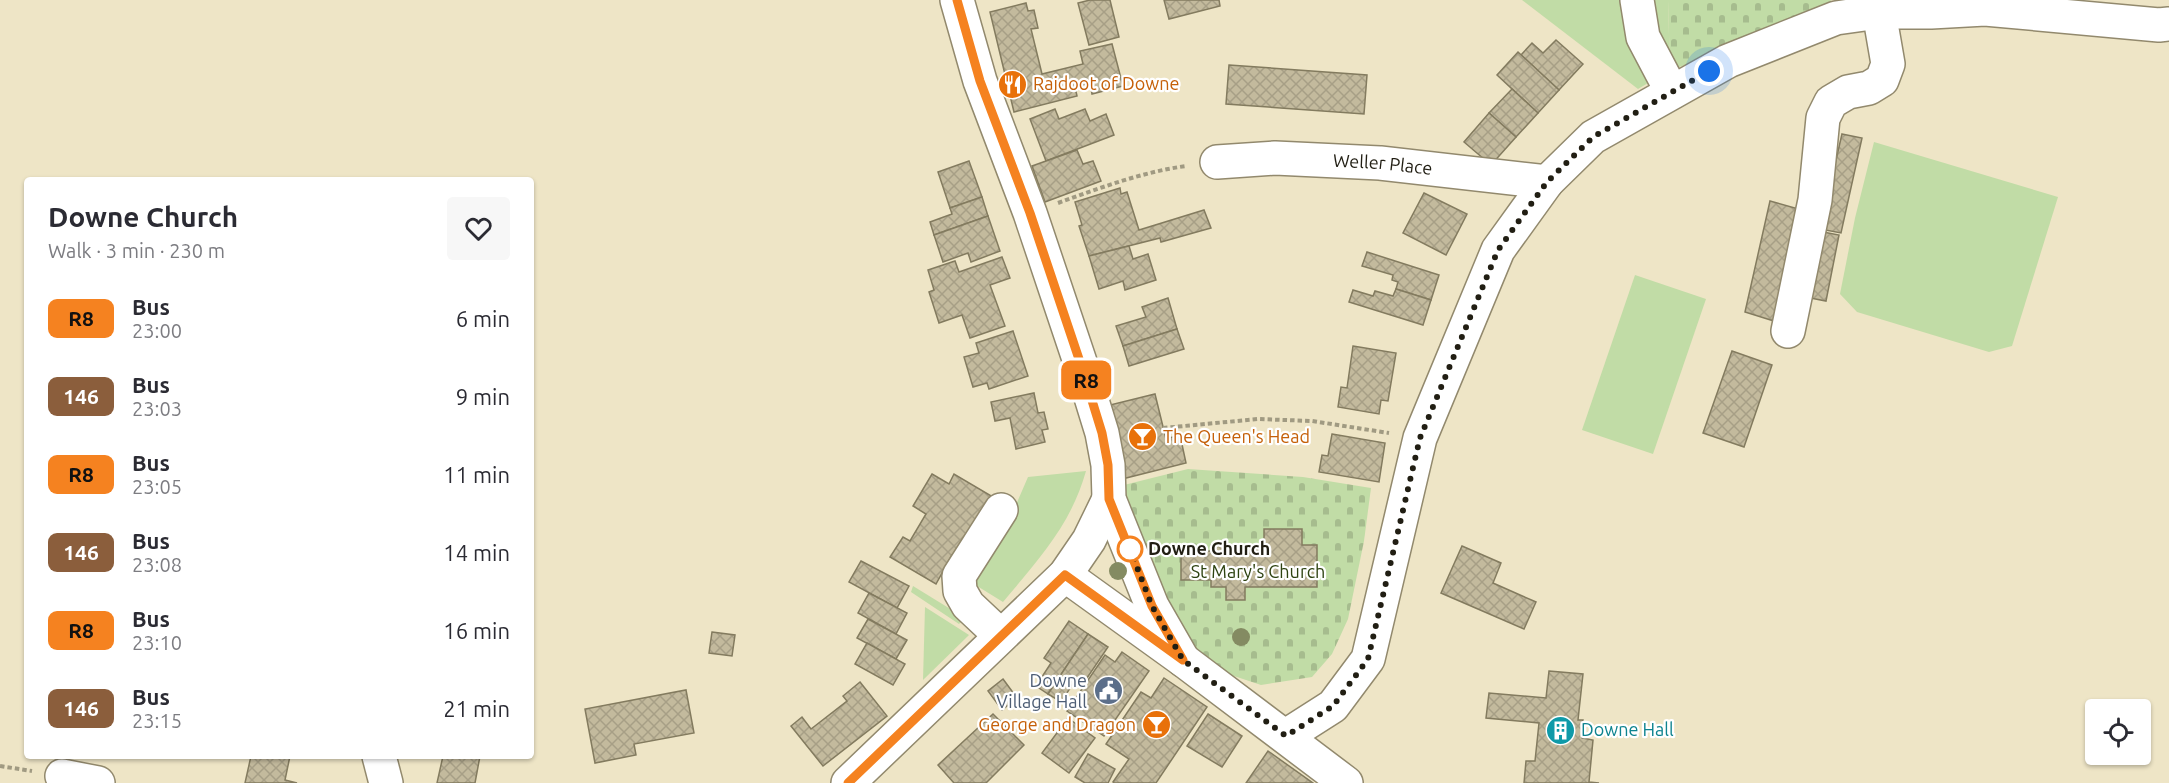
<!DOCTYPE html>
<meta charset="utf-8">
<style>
:root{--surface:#fff;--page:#f7f7f7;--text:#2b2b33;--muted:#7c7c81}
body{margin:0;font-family:Ubuntu,sans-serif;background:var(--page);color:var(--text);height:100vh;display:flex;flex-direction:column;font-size:22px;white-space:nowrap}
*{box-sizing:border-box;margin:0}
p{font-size:20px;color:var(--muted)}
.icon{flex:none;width:33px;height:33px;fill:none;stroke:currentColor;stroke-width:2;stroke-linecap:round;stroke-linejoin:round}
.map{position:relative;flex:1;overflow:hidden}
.side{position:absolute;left:24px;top:177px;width:510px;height:582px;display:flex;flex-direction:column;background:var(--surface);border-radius:6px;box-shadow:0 2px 4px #0004}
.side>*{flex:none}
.badge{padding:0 12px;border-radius:9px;font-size:21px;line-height:39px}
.buttons{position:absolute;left:2085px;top:699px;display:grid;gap:12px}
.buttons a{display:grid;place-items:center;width:66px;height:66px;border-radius:6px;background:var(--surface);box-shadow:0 2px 4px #0004;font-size:30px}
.you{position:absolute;width:30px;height:30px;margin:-15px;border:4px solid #fff;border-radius:50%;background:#1a73e8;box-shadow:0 0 0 9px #1a73e833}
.map>.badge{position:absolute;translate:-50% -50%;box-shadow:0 0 0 3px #fff}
.round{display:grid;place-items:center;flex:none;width:63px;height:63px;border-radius:6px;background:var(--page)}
.head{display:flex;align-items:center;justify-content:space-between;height:102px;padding:0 24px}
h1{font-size:28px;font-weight:700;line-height:45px}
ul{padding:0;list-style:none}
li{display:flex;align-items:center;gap:18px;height:78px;padding:0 24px}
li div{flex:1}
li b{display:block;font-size:22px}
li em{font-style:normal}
li .badge{min-width:66px;font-weight:700;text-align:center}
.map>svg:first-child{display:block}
</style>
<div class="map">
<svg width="2169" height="783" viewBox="0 0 2169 783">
<defs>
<pattern id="cemetery-stones" width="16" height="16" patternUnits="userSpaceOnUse" patternTransform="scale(1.5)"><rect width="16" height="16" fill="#c1dca6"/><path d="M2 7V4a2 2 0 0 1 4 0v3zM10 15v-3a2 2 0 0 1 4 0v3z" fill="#a6bc8e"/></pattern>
<pattern id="building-cross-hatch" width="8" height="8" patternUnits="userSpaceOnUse" patternTransform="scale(1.5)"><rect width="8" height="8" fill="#c3ba9d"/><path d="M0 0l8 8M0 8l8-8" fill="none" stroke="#a79f86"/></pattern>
</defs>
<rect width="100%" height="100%" fill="#eee5c6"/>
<g fill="#c1dca6">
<path d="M1522,0H1668L1670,70L1638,89Z"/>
<path d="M1874,142L2058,197L2012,346L1989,352L1857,312L1840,294L1855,218Z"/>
<path d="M1635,275L1706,299L1653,454L1582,430Z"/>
<path d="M1086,471C1071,525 1038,560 1003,602L969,581L1006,528L1028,477Z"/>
<path d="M913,586L965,618L959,624L911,592Z"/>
<path d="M925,607L969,635L923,680Z"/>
</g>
<g fill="url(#cemetery-stones)">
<path d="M1668,0H1831L1830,3L1721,53L1670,70Z"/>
<path d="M1188,469L1303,477L1371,488L1364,541L1348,619L1332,654L1312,677L1261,685L1231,675L1196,649L1175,623L1152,586L1124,485Z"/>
</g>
<g fill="url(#building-cross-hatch)" stroke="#837b5f" stroke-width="1.5">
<path d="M1090,0H1110L1119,37L1089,45L1078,3Z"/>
<path d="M1164,0H1219L1220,6L1169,19Z"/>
<path d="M1026,3L1028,11L1034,10L1038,28L1031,29L1042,74L1083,64L1080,51L1112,44L1123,86L1092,94L1090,83L1075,87L1077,96L1014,112L990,12Z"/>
<path d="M1556,40L1583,64L1559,90L1521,55L1532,43L1543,53Z"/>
<path d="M1518,52L1559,90L1538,113L1497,75Z"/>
<path d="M1229,65L1367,75L1364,114L1226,104Z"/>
<path d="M1512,89L1538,113L1516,137L1489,113Z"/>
<path d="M1055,109L1059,119L1085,109L1090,121L1106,114L1114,135L1046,161L1030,119Z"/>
<path d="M1489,113L1516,137L1491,165L1464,142Z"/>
<path d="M1842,134L1862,138L1841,233L1820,229Z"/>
<path d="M1077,150L1083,164L1093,161L1101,181L1045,202L1032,166Z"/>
<path d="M969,161L982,197L950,208L938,172Z"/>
<path d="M1120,188L1121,194L1127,192L1139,230L1204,210L1211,228L1161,242L1160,238L1089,256L1079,226L1082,225L1075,202Z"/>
<path d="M1424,193L1467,214L1446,255L1403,233Z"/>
<path d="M982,197L988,216L934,235L930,222L952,214L950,208Z"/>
<path d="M1770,201L1802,210L1777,322L1745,312Z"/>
<path d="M988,216L1000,251L971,262L968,253L943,262L934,235Z"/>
<path d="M1818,231L1839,235L1826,301L1805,297Z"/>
<path d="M1129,246L1133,259L1148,254L1156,280L1125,290L1123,281L1099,289L1089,256Z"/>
<path d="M1367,252L1439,275L1431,300L1396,289L1398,282L1392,280L1393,275L1362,266Z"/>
<path d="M1002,257L1010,278L990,285L1005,326L970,338L962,315L939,323L929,292L934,290L928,270L955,261L959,272Z"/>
<path d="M1396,289L1431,300L1423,325L1349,302L1353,290L1373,296L1375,291L1393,296Z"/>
<path d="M1168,298L1177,329L1123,346L1116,326L1146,317L1142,307Z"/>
<path d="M1177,329L1184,349L1129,366L1123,346Z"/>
<path d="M1013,331L1028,376L989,389L987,383L973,387L964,357L979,353L976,343Z"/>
<path d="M1353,346L1396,353L1388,401L1381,400L1379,414L1338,407L1341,387L1347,388Z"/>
<path d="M1732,351L1772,365L1744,447L1703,433Z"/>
<path d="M1034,393L1038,413L1044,412L1048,429L1042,430L1045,442L1016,449L1010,418L995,421L991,402Z"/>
<path d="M1155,394L1166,439L1180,435L1186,463L1122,479L1110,405Z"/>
<path d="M1332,434L1385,443L1379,482L1319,472L1322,455L1328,456Z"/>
<path d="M932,474L949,484L954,474L993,497L957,557L952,555L936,584L890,557L903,537L910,541L926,514L913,506Z"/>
<path d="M1264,529H1302V545H1317V587H1245V600H1226V587H1211V580H1181V551H1211V545H1264Z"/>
<path d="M1462,546L1501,563L1493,583L1536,602L1524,629L1441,593Z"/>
<path d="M861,561L909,586L897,608L849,582Z"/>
<path d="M869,593L907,613L896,634L858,613Z"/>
<path d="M868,619L907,640L896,659L857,638Z"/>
<path d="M1069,621L1088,634L1048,694L1036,686L1051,663L1044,658Z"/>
<path d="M712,632L735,635L732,656L709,653Z"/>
<path d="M1088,634L1108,647L1083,684L1076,679L1061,702L1048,694Z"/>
<path d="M867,643L905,664L893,685L855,664Z"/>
<path d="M1122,652L1149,671L1104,736L1067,711L1105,655L1115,662Z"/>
<path d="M1549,671L1583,674L1578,720H1583L1582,738L1593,740L1589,782L1599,783H1524L1526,761H1535L1539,723L1486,718L1489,693L1546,698Z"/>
<path d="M1164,678L1207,707L1156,783H1114L1113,782L1129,759L1106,744L1141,692L1151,698Z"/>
<path d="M1003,679L1017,698L1002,710L988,691Z"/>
<path d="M860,682L887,716L823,766L791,726L802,717L811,729L847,701L843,696Z"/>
<path d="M686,690L694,733L634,744L636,755L595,763L585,709Z"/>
<path d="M993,714L1024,745L986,783H954L938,765Z"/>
<path d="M1208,714L1242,736L1222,767L1187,746Z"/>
<path d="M1068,718L1095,738L1069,773L1042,753Z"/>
<path d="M1268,751L1313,783H1246Z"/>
<path d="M1088,754L1115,769L1108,783H1085L1075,777Z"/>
<path d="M251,756H290L285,780L297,783H245Z"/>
<path d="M443,756H480L475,783H437Z"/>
</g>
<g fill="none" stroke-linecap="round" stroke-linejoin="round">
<defs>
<g id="minor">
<path d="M957,0L980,81L1030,213L1082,368L1102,433L1108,465L1109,499L1152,606L1183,660"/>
<path d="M1637,0L1643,37L1672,92"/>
<path id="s1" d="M1217,162L1275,158L1380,163L1547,182"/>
<path d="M1788,331L1815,200L1823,118L1831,102L1848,92L1869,88L1882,80L1888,64L1879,12"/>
<path d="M1001,510L959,576L960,591L968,605L1001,636"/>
<path d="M1065,575L1183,660L1346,783"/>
<path d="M1286,736L1333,706L1368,659L1420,438L1498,250L1547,182L1593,137L1728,61L1836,18L1879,12H1931L1985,9L2159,25L2169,24"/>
<path d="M379,756L386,783"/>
<path d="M62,776L98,783"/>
<path d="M848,783L1065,575L1089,540L1109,499"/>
</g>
</defs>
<use href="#minor" stroke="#92896d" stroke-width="36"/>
<g stroke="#a09a82" stroke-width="4" stroke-dasharray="4.5 3" stroke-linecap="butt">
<path d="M1058,203C1100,188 1142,172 1186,166"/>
<path d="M1163,428L1258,419L1312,421L1389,433"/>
<path d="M0,766L32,771"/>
</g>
<use href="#minor" stroke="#fff" stroke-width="33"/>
</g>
<g fill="#848b62">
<circle cx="1118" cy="571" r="9"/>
<circle cx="1241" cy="637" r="9"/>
</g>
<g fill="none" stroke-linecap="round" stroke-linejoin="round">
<defs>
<path id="line" d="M848,783L1065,575L1183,660L1152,606L1109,499L1108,465L1102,433L1082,368L1030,213L980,81L957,0"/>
</defs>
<use href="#line" stroke="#fff" stroke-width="14"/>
<use href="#line" stroke="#f58220" stroke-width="9"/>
<path stroke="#211e13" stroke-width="6" stroke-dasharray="0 10.8" d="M1130,549L1152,606L1183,660L1286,736L1333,706L1368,659L1420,438L1498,250L1547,182L1593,137L1709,71"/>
</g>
<defs>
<symbol id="restaurant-disc" viewBox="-11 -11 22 22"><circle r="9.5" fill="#e8710a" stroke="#fff"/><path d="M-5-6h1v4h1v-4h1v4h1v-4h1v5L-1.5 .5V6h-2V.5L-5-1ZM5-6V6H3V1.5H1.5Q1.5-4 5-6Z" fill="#fff"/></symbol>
<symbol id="bar-disc" viewBox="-11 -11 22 22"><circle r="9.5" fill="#e8710a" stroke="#fff"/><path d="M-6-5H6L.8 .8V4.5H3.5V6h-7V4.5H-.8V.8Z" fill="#fff"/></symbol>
<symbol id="civic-disc" viewBox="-11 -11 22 22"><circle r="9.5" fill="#5c6f8a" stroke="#fff"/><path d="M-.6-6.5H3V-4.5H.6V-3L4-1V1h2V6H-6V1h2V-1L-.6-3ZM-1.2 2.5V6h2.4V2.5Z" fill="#fff"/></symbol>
<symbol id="building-disc" viewBox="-11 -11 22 22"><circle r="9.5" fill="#0f9aa8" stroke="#fff"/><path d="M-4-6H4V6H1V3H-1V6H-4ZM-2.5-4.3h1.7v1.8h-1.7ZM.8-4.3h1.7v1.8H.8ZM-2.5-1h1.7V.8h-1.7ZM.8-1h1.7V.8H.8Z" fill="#fff"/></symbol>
</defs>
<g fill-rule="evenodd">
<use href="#restaurant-disc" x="996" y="68" width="33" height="33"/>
<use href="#bar-disc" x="1126" y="420" width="33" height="33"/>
<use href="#civic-disc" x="1092" y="674" width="33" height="33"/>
<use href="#bar-disc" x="1140" y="708" width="33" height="33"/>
<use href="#building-disc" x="1544" y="714" width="33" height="33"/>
</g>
<circle fill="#fff" stroke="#f58220" stroke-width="3" cx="1130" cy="549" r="12"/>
<g text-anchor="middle" stroke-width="4.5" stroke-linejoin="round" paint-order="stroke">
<g font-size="18" fill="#c56008" stroke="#fff" text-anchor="start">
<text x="1033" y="90">Rajdoot of Downe</text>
<text x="1163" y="443">The Queen's Head</text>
<text x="1136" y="731" text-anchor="end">George and Dragon</text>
</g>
<g font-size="18" fill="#211e13" stroke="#fff">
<text dy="6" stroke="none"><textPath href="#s1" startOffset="166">Weller Place</textPath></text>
</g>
<g font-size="18" font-weight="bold" fill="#211e13" stroke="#fff" text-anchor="start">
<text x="1148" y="555">Downe Church</text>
</g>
<g font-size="18" fill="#2d4210" stroke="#fff">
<text x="1258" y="578">St Mary's Church</text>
</g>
<g font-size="18" fill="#4e5e75" stroke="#fff" text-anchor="end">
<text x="1087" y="687">Downe<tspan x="1087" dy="21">Village Hall</tspan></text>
</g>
<g font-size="18" fill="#0d838f" stroke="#fff" text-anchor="start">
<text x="1581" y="736">Downe Hall</text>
</g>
</g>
</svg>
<div class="buttons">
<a><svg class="icon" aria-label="locate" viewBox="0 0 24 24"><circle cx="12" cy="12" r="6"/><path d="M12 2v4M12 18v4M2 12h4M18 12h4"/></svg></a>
</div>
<div class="you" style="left:1709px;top:71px"></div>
<b class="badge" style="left:1086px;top:380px;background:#f58220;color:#111">R8</b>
<section class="side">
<div class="head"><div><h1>Downe Church</h1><p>Walk · 3 min · 230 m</p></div><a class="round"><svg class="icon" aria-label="heart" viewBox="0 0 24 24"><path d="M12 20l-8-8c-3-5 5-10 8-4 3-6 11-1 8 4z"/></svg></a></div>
<ul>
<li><span class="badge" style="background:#f58220;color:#111">R8</span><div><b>Bus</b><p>23:00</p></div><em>6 min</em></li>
<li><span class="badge" style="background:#8b5e3c;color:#fff">146</span><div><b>Bus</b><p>23:03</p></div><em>9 min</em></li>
<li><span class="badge" style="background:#f58220;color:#111">R8</span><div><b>Bus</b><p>23:05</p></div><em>11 min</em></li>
<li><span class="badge" style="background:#8b5e3c;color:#fff">146</span><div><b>Bus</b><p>23:08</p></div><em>14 min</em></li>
<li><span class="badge" style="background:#f58220;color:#111">R8</span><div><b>Bus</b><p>23:10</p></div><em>16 min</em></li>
<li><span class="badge" style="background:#8b5e3c;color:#fff">146</span><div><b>Bus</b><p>23:15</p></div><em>21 min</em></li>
</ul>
</section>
</div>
